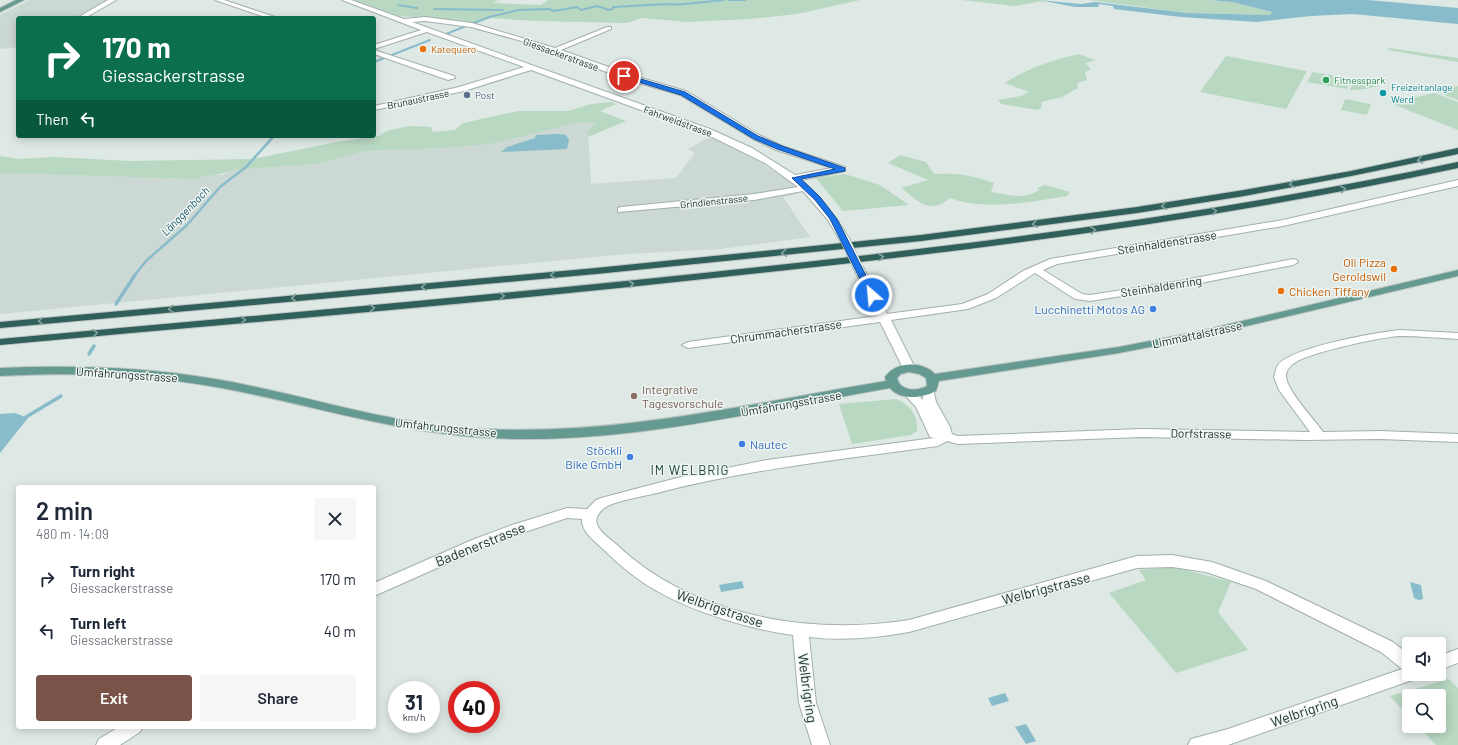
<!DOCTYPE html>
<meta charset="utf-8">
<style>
:root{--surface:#fff;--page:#f6f6f7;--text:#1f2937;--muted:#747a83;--accent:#795348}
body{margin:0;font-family:Barlow,sans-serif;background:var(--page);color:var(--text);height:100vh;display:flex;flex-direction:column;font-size:15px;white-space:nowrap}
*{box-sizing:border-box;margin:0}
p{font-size:13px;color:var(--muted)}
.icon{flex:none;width:22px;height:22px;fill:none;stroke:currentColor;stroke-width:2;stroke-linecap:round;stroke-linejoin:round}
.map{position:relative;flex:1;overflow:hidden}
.side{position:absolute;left:16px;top:485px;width:360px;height:244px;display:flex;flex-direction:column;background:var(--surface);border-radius:4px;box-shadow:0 2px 10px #0003}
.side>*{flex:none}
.guide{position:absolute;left:16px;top:16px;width:360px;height:122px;border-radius:4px;box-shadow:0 2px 10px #0003;background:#0b6e4f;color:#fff;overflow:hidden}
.tools{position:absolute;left:1402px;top:637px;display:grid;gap:8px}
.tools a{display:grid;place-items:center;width:44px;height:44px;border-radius:4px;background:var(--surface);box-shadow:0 2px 10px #0003;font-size:20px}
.speed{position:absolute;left:388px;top:681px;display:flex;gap:8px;font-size:20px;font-weight:700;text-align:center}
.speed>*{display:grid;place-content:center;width:52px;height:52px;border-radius:50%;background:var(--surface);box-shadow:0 2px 10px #0003;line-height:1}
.speed small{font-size:10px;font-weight:400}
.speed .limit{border:6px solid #d22;background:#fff;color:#111}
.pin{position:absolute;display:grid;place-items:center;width:34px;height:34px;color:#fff;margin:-17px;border:2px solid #fff;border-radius:50%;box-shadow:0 1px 4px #0007}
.me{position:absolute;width:44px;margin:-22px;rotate:333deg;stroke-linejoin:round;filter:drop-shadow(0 0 3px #0008)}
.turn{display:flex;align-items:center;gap:14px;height:84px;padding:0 20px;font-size:18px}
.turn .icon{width:52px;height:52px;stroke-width:2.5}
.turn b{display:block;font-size:28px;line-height:34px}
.then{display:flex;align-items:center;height:38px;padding:0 20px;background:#0003;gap:8px;font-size:15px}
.round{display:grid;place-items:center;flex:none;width:42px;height:42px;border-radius:4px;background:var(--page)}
.summary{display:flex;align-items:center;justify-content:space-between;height:68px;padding:0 20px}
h1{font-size:24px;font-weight:600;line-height:30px}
.cta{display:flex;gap:8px;margin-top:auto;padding:8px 20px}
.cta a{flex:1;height:46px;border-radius:4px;background:var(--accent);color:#fff;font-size:16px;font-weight:600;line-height:46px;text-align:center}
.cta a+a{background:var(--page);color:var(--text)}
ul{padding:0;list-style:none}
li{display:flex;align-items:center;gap:12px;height:52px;padding:0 20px}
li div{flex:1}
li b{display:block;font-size:15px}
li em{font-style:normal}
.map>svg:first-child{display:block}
.built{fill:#ccd8d3}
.green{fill:#b8d8c2}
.water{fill:#89bcca}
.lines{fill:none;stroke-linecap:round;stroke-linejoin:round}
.stream-far2{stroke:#89bcca;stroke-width:2}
.stream-far1{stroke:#89bcca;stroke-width:2.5}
.stream{stroke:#89bcca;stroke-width:3.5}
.minor-casing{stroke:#a2afab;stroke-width:2}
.major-casing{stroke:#bcc3c2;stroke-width:2}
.highway-casing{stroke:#bcc3c2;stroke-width:2}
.minor{fill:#fff;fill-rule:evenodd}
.major{fill:#659a90;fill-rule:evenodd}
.highway{fill:#2f6059;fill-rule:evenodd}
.minor-bridge-casing{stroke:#a2afab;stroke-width:10;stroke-linecap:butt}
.minor-bridge{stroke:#fff;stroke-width:9}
.oneway{stroke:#85a39e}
.route{fill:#1a73e8;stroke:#114b97}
.food-dot{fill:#e8710a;stroke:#eef5f2;stroke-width:1.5}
.leisure-dot{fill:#2e9e5b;stroke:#eef5f2;stroke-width:1.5}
.culture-dot{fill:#0f9aa8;stroke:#eef5f2;stroke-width:1.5}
.service-dot{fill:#5c6f8a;stroke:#eef5f2;stroke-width:1.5}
.shop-dot{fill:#3f7fe0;stroke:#eef5f2;stroke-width:1.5}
.education-dot{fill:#8d6e63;stroke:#eef5f2;stroke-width:1.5}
.labels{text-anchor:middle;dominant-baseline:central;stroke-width:3;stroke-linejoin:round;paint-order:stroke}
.far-food-label{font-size:10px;fill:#c56008;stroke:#eef5f2;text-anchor:start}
.far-street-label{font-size:10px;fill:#213632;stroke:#eef5f2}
.far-leisure-label{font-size:10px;fill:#27864d;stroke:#eef5f2;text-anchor:start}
.far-culture-label{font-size:10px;fill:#0d838f;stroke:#eef5f2;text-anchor:start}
.far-service-label{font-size:10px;fill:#4e5e75;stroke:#eef5f2;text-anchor:start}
.far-water-label{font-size:11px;font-style:italic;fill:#205b6c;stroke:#eef5f2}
.street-label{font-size:12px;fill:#213632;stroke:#eef5f2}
.food-label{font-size:12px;fill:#c56008;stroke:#eef5f2;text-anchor:end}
.shop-label{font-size:12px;fill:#366cbe;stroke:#eef5f2;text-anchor:end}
.education-label{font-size:12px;fill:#785e54;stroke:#eef5f2;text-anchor:start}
.neighbourhood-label{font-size:13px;letter-spacing:1px;fill:#1f463f;stroke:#eef5f2}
.near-street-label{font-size:14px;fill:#213632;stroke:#eef5f2}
</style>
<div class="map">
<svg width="1458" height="745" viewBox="0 0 1458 745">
<rect width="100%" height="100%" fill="#dee8e4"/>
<path class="built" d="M30,0H117L83,18H18V47L0,49V15Z
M580,122H591L597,124L588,131L591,184L676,178L695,153L688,149L710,137L751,156L793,184L797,194L783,197L810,237L721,249L626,254L0,314V173L195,179L204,175H222L232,170L317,164L365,151L445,148L469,145Z"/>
<path class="green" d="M352,0H498L493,3L541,5L548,0H860L797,14L750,19L688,22L642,18L627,23L536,21L491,18L474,24L460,20L399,16Z
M962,0H1039L1044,1L1015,6Z
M1089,0H1209L1232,2L1272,12L1270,15L1187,13Z
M1389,48L1458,58V62L1388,50Z
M1079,54L1095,60L1085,63L1091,69L1085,72L1087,80L1077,83L1078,88L1062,97L1041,102L1042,107L1038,110L1001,104L998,100L1021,96L1029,92L1005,83C1027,68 1053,60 1079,54Z
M1226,56L1307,71L1286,109L1200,92Z
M1313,72L1352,79L1347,89L1307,82Z
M1354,79L1381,85C1379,87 1354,91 1350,90Z
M1458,86V100L1436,92Z
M1434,93L1458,102V130L1390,103Z
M1345,99L1371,104L1367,115L1341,110Z
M611,102L616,104L600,111L626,121L588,137L587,131L596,124L591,122H580L495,143L445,148L365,151L317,164L232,170C220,176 208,174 195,179L0,173V156L20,159L54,157L130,161L253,159L337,142L379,136L387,131L409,126L431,127L433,132L455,130L463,123L518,111H568L591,104Z
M900,155L926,162L934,174C954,172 975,176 994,183L991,192C1007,195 1025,200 1039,190L1037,188L1045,185L1070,192L1067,196C1032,202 984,211 950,198C929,216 919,201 901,188L928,180L888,163Z
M845,174L880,185L909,205L843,211L816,178Z
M896,399C909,404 919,416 917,431L911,435L852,444L839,404Z
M1175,567L1231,582L1218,612L1248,650L1176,673L1109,593L1146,580L1139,570Z
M1449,679L1458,688V745H1436L1418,726H1439V696H1409V717L1390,696Z"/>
<path class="water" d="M1039,0L1081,4L1095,2L1187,13L1270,15L1272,12L1232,2L1209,0H1368L1458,8V24L1353,14L1311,16L1257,22L1181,17L1114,9L1113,6L1099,4L1098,7H1075Z
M558,134L566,135L569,140L567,149L501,152L507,147L535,138L536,135Z
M15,413L28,418L0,453V414Z
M742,581L744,588L721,592L719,585Z
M1410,582L1421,585L1423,599L1419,600L1414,598Z
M1005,693L1009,701L992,706L988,698Z
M1026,724L1036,741L1026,744L1015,727Z"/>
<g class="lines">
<path class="stream-far2" d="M729,0H745
M398,5L417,8
M434,9L503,10
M446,34L489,17L519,10L549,9L554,11L577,7L581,10L597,6L609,10L613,9V7L667,4C673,6 714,1 724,0
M374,62L430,40"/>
<path class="stream-far1" d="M134,276L146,261L187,225L220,187L246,167L274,136"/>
<path class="stream" d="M116,304L135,275
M89,354L94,346
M26,417L61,396"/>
<g class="minor-casing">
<path id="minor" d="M108,0H116L85,18H77Z
M215,0H224L278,18H268Z
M342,0H351L404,19L425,17L472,23L555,48L607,27H611V29L561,50L631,75L686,91L759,135L782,146L845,167V171L801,180C821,196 836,217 850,240L845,243L841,242L828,220L803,191L754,200L618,212V208L621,207L754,194L798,187L765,163L704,133L531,70L464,91L374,110V106L459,87L524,67L427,32L374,49V45L421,30ZM425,21L471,27L532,44L625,79L680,95L753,139L776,150L832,168L795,175L752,148L710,129L412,22Z
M374,50L454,76L455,78L448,80L374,54Z
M1458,180V186L1283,226L1057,264L1043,270L1082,294L1090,295L1180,281L1293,259L1297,260L1298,262L1293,265L1180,287L1090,301L1075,299L1035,273L996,298L968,309L891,320L915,368L909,372L903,368L880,322L688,348L682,345L688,342L877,316L853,267L858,264L863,267L887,314L962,304L988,294L1023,271L1050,259L1283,220Z
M1399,330L1458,333V339C1439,338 1419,336 1400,336C1381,337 1312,352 1296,362C1291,365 1286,370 1286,376C1286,390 1315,420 1323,432L1380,431L1458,434V442L1380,439L1304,440L1141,437L958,444L947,441L938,446C844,459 749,469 657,493C645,496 615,501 606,507C603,508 598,514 597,517C593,528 609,538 616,544C691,616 809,636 909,620L1137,556L1172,555L1212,562L1266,581L1393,642L1409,655V674H1417L1415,679L1228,745H1188L1191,739L1228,729L1402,669L1381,652L1256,589L1206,572L1172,567L1137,568L909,632C876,638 843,641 809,637L816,703L830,745H812L799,703L793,635C753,630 693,612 657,591C637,580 618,564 602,548C594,541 581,531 582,519L567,518L522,533L482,548L374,596V583L472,540L512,525L567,508L587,509L596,500L601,498L677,478L767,460L934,438L930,437L916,407L904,394L910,390L914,391L923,400V391L925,388H933L936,402L950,427L952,434L958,436L1141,429L1310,432L1279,390L1274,377C1275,373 1276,368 1278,365C1292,347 1374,333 1399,330Z
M1458,649V663L1439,670V656Z
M119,727H143L140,732L120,745H96L99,739Z"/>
</g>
<g class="major-casing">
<path id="major" d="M16,0H24L0,12V8Z
M1458,270V276L1196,338L1119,353L939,381L936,391C923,398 901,401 890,388C750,412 607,450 464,436C380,428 299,402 216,387C145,374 72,372 0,376V368C72,365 144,367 215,379C299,393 381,422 467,428C608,438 747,404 886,381L885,377C896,361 922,361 935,374L1119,347L1196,332ZM909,372L919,374L926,378L927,386C916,392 900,391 897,378L901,374Z"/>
</g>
<g class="highway-casing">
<path id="highway" d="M1458,148V154L1351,176L1244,196L1137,213L921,241L596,274L0,328V322L596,268L921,235L1137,207L1244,190L1351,171Z
M1458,162V168C1224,218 988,249 750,274C500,302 250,322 0,345V339C250,316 500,295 750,268C988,243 1224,212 1458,162Z"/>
</g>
<use href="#minor" class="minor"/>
<use href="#major" class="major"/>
<use href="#highway" class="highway"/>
<g class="minor-bridge-casing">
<path id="minor-bridge" d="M845,240L858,267"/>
</g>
<use href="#minor-bridge" class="minor-bridge"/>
</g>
<defs><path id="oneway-chevron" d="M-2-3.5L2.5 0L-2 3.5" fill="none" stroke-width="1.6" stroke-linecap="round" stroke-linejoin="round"/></defs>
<g class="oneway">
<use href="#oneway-chevron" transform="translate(1420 160) rotate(168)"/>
<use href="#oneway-chevron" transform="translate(1292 184) rotate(170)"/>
<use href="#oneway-chevron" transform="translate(1343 189) rotate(-11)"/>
<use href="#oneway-chevron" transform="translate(1164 206) rotate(172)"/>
<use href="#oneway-chevron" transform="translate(1214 211) rotate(-9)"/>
<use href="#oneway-chevron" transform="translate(1035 224) rotate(172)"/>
<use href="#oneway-chevron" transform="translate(1093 230) rotate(-8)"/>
<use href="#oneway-chevron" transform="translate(784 253) rotate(174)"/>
<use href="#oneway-chevron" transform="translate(881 257) rotate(-7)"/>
<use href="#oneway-chevron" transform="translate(553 275) rotate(175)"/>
<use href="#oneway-chevron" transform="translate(631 284) rotate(-6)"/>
<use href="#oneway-chevron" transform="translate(424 287) rotate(175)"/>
<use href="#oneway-chevron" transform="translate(502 296) rotate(-5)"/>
<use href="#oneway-chevron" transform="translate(294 298) rotate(175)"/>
<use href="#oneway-chevron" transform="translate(372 308) rotate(-5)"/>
<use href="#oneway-chevron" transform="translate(171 309) rotate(175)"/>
<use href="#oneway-chevron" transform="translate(243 320) rotate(-5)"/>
<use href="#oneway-chevron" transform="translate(41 321) rotate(175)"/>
<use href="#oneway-chevron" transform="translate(95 333) rotate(-5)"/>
</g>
<path class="route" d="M624,74L685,92L758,136L782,146L845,168V171L801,179L820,197L837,219L876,295L875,297L868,295L830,219L815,200L792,178L835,169L777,149L754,139L681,95L622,77Z"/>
<g class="food-dot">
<circle cx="423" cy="49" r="4"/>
<circle cx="1394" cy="269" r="4"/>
<circle cx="1281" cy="291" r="4"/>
</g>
<circle class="leisure-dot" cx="1326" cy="80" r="4"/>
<circle class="culture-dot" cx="1383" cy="93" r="4"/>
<circle class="service-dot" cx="467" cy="95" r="4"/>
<g class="shop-dot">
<circle cx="1153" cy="309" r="4"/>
<circle cx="742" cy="444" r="4"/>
<circle cx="630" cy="457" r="4"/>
</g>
<circle class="education-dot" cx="634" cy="396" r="4"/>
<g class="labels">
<g class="far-food-label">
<text x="431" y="49">Katequero</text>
</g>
<g class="far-street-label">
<text transform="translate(561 54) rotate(20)">Giessackerstrasse</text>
<text transform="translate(418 99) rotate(-12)">Brunaustrasse</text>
<text transform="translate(678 121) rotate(20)">Fahrweidstrasse</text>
<text transform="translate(714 201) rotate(-6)">Grindlenstrasse</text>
</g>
<g class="far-leisure-label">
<text x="1334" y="80">Fitnesspark</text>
</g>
<g class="far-culture-label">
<text x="1391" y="87">Freizeitanlage<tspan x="1391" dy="12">Werd</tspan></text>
</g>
<g class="far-service-label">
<text x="475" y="95">Post</text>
</g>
<g class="far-water-label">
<text transform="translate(185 211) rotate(-46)">Länggenbach</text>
</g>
<g class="street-label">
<text transform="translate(1167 242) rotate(-9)">Steinhaldenstrasse</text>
<text transform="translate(1161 286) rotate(-9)">Steinhaldenring</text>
<text transform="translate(786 331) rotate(-8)">Chrummacherstrasse</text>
<text transform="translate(1197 334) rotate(-12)">Limmattalstrasse</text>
<text transform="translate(127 374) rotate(4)">Umfahrungsstrasse</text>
<text transform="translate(791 403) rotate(-10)">Umfahrungsstrasse</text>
<text transform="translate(446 427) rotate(6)">Umfahrungsstrasse</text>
<text transform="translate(1201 433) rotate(1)">Dorfstrasse</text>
</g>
<g class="food-label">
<text x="1386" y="262">Oli Pizza<tspan x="1386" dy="14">Geroldswil</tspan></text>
<text x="1289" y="291" text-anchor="start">Chicken Tiffany</text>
</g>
<g class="shop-label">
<text x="1145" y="309">Lucchinetti Motos AG</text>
<text x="750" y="444" text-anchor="start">Nautec</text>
<text x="622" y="450">Stöckli<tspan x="622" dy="14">Bike GmbH</tspan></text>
</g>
<g class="education-label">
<text x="642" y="389">Integrative<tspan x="642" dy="14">Tagesvorschule</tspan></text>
</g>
<g class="neighbourhood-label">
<text x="690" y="470">IM WELBRIG</text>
</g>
<g class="near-street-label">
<text transform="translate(480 544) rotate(-22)">Badenerstrasse</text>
<text transform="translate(1046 588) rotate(-15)">Welbrigstrasse</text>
<text transform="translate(720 608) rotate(19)">Welbrigstrasse</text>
<text transform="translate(808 688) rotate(82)">Welbrigring</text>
<text transform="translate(1304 711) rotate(-19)">Welbrigring</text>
</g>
</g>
</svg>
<div class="tools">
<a><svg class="icon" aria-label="sound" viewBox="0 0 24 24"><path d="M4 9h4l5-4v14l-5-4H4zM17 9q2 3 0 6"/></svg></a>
<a><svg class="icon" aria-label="search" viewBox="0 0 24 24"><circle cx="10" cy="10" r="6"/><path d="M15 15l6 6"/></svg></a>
</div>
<div class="speed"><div>31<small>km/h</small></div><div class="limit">40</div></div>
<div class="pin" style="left:624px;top:76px;background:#d93025"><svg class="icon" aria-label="arrive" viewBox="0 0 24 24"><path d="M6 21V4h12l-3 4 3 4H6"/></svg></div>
<svg class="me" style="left:872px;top:295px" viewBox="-20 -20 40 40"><circle r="17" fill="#1a73e8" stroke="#fff" stroke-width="3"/><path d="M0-11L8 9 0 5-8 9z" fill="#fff"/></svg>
<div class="guide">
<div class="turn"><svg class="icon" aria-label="right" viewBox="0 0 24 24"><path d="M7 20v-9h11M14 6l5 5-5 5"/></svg><div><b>170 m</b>Giessackerstrasse</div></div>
<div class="then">Then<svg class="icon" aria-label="left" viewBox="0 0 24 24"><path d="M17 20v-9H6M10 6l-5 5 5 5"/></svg></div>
</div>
<section class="side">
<div class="summary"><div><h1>2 min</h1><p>480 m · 14:09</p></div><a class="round"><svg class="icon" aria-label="close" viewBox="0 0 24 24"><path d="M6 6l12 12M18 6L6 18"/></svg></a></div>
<ul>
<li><svg class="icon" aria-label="right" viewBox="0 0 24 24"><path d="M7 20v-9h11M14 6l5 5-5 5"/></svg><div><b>Turn right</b><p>Giessackerstrasse</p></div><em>170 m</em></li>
<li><svg class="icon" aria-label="left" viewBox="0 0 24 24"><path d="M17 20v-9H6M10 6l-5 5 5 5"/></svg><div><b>Turn left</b><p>Giessackerstrasse</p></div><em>40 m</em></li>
</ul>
<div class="cta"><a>Exit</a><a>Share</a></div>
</section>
</div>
